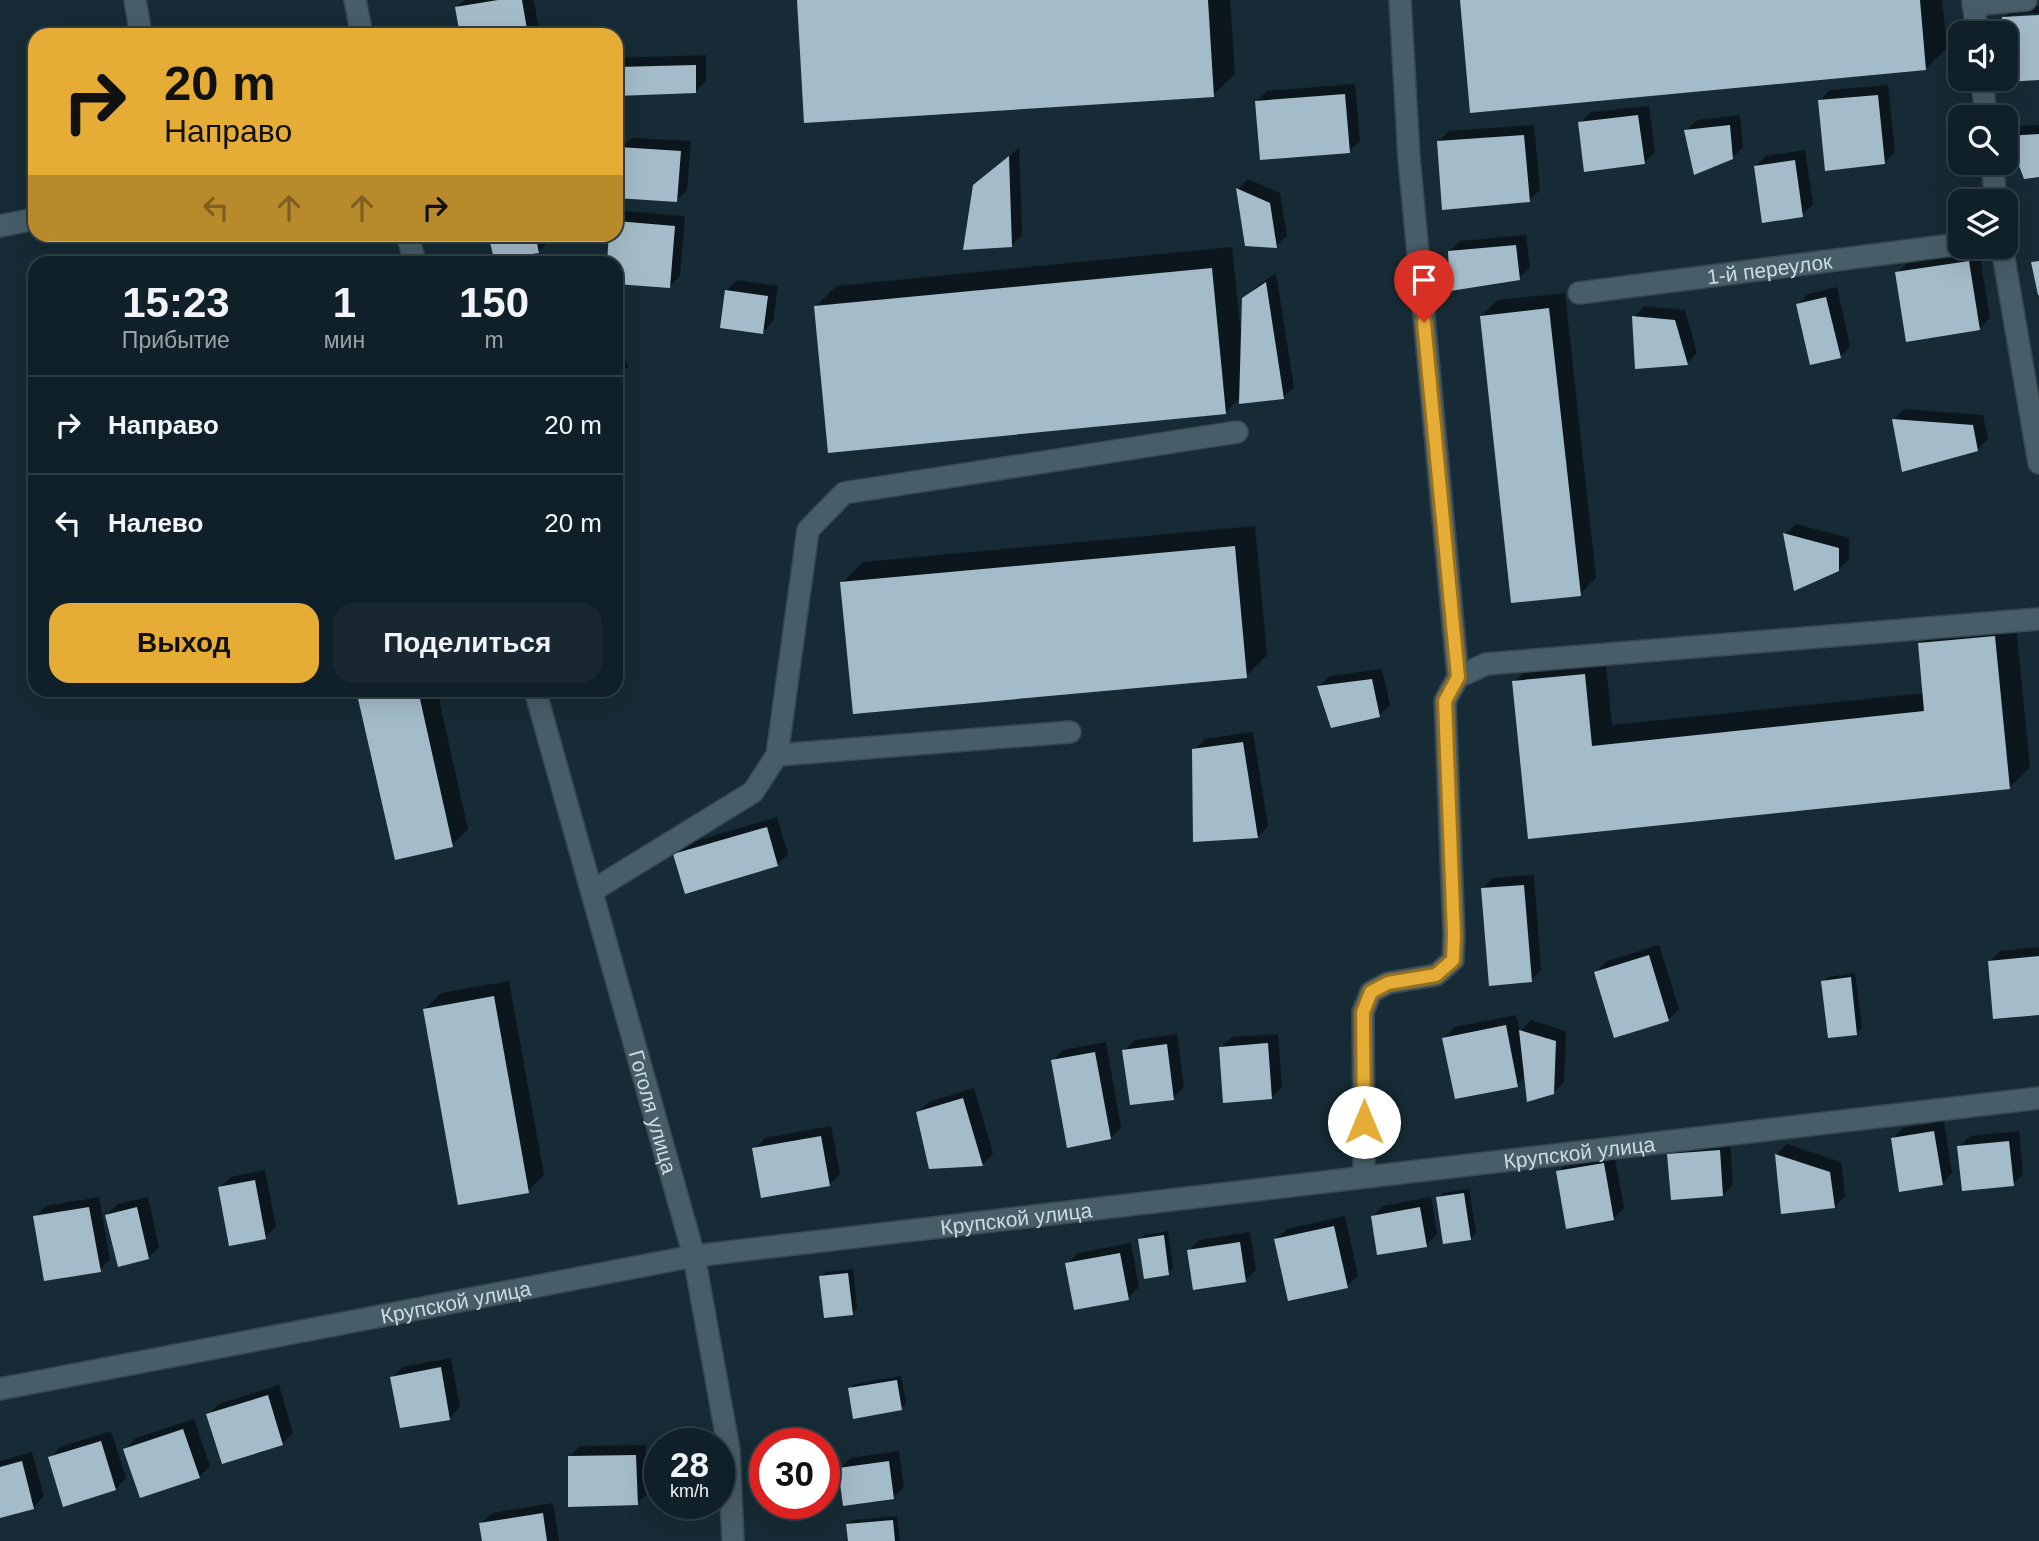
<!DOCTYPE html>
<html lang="ru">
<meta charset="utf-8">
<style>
:root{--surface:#102028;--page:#192830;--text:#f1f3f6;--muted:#9ca3a8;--line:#303e45;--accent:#e5ad36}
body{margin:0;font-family:Helvetica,sans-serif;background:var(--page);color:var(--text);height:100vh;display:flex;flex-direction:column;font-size:26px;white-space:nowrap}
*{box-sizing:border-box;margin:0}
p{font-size:23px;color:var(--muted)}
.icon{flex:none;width:38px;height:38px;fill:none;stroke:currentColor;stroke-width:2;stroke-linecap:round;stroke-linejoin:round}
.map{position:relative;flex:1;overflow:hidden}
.details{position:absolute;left:28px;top:256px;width:595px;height:441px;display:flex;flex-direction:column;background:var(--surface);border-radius:21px;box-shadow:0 7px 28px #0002,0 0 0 2px var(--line)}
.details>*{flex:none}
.hud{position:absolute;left:28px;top:28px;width:595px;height:214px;border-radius:21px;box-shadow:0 7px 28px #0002,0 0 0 2px var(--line);background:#e5ad36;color:#111;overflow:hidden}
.buttons{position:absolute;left:1948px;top:21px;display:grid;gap:14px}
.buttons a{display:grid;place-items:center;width:70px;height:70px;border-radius:14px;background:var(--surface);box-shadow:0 7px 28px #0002,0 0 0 2px var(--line);font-size:35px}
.speed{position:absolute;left:644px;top:1428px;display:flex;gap:14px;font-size:35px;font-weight:700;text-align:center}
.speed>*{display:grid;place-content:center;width:91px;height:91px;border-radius:50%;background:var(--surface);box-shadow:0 7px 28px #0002,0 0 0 2px var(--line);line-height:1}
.speed small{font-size:18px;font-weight:400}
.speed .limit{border:10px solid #d22;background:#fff;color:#111}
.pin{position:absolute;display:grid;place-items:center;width:60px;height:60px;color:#fff;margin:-72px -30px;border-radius:50% 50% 50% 0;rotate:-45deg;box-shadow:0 0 7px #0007}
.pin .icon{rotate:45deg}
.me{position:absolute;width:77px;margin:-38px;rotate:0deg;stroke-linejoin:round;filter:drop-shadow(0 0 5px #0008)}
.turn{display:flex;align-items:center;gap:24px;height:147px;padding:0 21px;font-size:32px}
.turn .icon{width:91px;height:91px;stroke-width:2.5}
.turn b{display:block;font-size:49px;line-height:60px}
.lanes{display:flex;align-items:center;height:66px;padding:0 21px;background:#0003;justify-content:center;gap:35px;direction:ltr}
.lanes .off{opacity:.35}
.eta{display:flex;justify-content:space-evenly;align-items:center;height:119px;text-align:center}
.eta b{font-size:42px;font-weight:600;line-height:49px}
.action{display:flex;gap:14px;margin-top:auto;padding:14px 21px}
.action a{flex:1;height:80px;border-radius:21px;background:var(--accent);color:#111;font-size:28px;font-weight:600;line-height:80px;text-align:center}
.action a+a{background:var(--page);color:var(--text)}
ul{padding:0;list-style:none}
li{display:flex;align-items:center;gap:21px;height:98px;padding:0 21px;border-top:2px solid var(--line)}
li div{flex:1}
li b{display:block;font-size:26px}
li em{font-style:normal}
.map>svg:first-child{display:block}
.shadow{fill:#0007}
.building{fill:#a4bcc9}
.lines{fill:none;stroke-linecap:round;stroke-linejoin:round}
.minor-casing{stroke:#37474f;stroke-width:24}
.minor{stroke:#475d68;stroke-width:21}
.route-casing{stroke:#957023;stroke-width:18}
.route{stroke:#e5ad36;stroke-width:12}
.labels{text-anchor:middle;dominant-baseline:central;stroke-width:7;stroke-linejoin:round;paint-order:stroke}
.street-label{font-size:21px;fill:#cfdbe2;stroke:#091216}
</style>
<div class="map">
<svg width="2039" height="1541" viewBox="0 0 2039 1541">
<rect width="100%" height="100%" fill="#162b35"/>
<path class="shadow" d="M465,0H534L539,31L535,35H462L457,7Z
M798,0H1230L1235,74L1213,95Z
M1461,0H1942L1947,48L1925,69Z
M2039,6V13L2012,15V18L2039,16V78L2007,80L2004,18L2014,7Z
M706,55V81L695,92L616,94V58Z
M1355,84L1360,141L1349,151L1256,102L1267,91Z
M1888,85L1895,152L1884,163L1819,101L1830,90Z
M1649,106L1655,152L1644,163L1580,123L1591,112Z
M1740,115L1743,147L1732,158L1686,130L1697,120Z
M1534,125L1540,190L1529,200L1438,142L1449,131Z
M2039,125V175L2010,136L2021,126Z
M632,138L691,141L687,190L677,200L621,148Z
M1019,148L1022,235L1011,246L986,175Z
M1805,150L1813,204L1802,215L1755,167L1766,156Z
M1248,179L1280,193L1287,236L1276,246L1247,244L1238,189Z
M623,211L685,216L680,276L669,287L616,282V262H608L611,234H616V217Z
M490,234H548L549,241L538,252Z
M1526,235L1530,267L1519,278L1449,251L1460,241Z
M1232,247L1241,333H1243L1244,299L1255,288L1276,273L1294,387L1284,397L1241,396L1225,413L815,307L836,286Z
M1979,251L1990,318L1979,329L1897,273L1908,262Z
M737,280L778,286L773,321L763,332L726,291Z
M1837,287L1850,346L1840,357L1798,304L1808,294Z
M1565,293L1596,578L1580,594L1481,316L1498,300Z
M1644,306L1685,310L1697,353L1687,363L1634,317Z
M616,333L628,367L616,378Z
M1904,409L1983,415L1988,439L1977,450L1894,420Z
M1796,524L1849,538V559L1838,570L1785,534Z
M1255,526L1267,655L1246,676L842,583L863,562Z
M2015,616L2030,767L2009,788L1530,837L1514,682L1535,661L1605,654L1612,725L1924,693L1919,644L1940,623Z
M1382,669L1390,705L1379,716L1319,686L1330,676Z
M358,690H437L468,829L452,845L396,858Z
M1253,732L1268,826L1258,837L1194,750L1205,739Z
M777,817L788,854L777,865L675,855L686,844Z
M1534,875L1541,970L1531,980L1482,889L1493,878Z
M1659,945L1679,1009L1668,1020L1596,972L1607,961Z
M2039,947V1013L1989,962L2000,951Z
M1855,973L1862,1028L1857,1033L1823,982L1828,977Z
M509,981L544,1175L528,1191L425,1009L441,993Z
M1516,1015L1520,1032L1531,1020L1566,1031L1564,1082L1553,1093L1526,1076L1517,1085L1444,1038L1455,1027Z
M1177,1034L1184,1087L1173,1098L1124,1051L1135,1040Z
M1278,1034L1282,1087L1271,1098L1221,1047L1232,1037Z
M1106,1042L1121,1127L1111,1138L1053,1061L1063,1050Z
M974,1088L993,1154L983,1164L930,1168L918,1112L929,1102Z
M1944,1121L1952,1173L1942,1184L1893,1138L1903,1128Z
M831,1126L840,1174L829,1185L754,1149L765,1138Z
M2019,1131L2023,1174L2013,1184L1959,1147L1970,1136Z
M1730,1141L1733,1184L1723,1195L1669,1155L1679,1144Z
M1787,1144L1841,1162L1845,1196L1834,1207L1783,1212L1777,1154Z
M1614,1153L1624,1208L1613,1219L1558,1172L1569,1161Z
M265,1170L276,1227L265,1237L220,1187L231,1177Z
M1469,1189L1476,1233L1471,1238L1438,1198L1443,1193Z
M99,1197L110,1259L100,1270L35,1217L46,1206Z
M148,1197L159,1247L148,1258L107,1215L118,1204Z
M1431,1197L1437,1234L1426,1245L1373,1216L1383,1206Z
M1345,1216L1358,1276L1347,1286L1276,1239L1287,1229Z
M1168,1231L1173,1268L1168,1273L1140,1240L1145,1235Z
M1250,1232L1256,1270L1245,1280L1189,1251L1199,1240Z
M1131,1243L1139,1287L1128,1298L1067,1264L1078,1253Z
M853,1269L857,1308L852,1313L821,1277L826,1272Z
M451,1358L460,1407L450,1418L392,1377L403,1367Z
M901,1376L906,1403L901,1408L850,1389L855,1384Z
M279,1385L293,1433L283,1443L223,1462L208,1415L219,1404Z
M194,1419L210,1466L199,1477L125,1449L136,1438Z
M111,1431L126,1478L116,1489L50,1458L60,1447Z
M646,1445L648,1493L637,1503L569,1457L580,1446Z
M899,1451L904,1487L894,1497L840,1469L850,1458Z
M32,1452L44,1496L34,1507L0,1516V1461Z
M553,1503L559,1541H484L481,1523L492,1513Z
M897,1516L900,1541H850L848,1525L853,1520Z"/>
<path class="building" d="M498,0H522L528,35H460L455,7Z
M797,0H1208L1214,97L804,123Z
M1460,0H1920L1926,70L1470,113Z
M2039,15V80L2006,82V33H2003L2002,17Z
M696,65V93L616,96V67Z
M1345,94L1350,153L1260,160L1255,101Z
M1878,95L1885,164L1825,171L1818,100Z
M1638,115L1645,164L1584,172L1578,122Z
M1730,125L1733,159L1694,175L1684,130Z
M2039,134V177L2024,179L2008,136Z
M1524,135L1530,202L1442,210L1437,141Z
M619,147L681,151L677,202L616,198Z
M1009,156L1012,247L963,250L973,185Z
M1795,160L1803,217L1762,223L1754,166Z
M1236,188L1270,203L1277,248L1245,246Z
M616,221L675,226L670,288L616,284V262H607L609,234H616Z
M488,234H535L539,253L494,259Z
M1516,245L1520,280L1450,291L1448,251Z
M1969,261L1980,330L1906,342L1895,272Z
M2039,261V295H2038L2031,262Z
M1212,268L1226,414L828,453L814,306Z
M1266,282L1284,399L1239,404L1242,298Z
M725,290L768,296L763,334L720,328Z
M1826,297L1841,358L1810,365L1796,304Z
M1549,308L1581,596L1511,603L1480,316Z
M1632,316L1675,320L1688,365L1635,369Z
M1892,419L1973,425L1978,451L1902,472Z
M1783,533L1839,548V571L1794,591Z
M1235,546L1247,678L853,714L840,582Z
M1995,636L2010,789L1528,839L1512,681L1585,674L1592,746L1924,711L1918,643Z
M1372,679L1380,717L1331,728L1317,686Z
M356,690H418L453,847L395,860Z
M1243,742L1258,838L1193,842L1192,749Z
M767,827L778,866L685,894L673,854Z
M1524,885L1532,982L1489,986L1481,888Z
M1649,955L1669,1021L1614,1038L1594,972Z
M2039,956V1015L1993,1019L1988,961Z
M1851,977L1857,1035L1828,1038L1821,981Z
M494,996L529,1193L458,1205L423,1009Z
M1506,1025L1518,1087L1455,1099L1442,1038Z
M1519,1030L1556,1041L1554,1094L1527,1102Z
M1268,1043L1272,1099L1223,1103L1219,1047Z
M1167,1044L1174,1100L1130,1105L1122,1050Z
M1095,1052L1111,1139L1067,1148L1051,1060Z
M963,1098L983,1166L929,1169L916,1112Z
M1934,1131L1943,1185L1899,1192L1891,1138Z
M821,1136L830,1186L761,1198L752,1148Z
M2009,1141L2014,1186L1962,1191L1957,1146Z
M1720,1150L1723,1196L1671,1200L1667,1154Z
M1775,1154L1830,1172L1835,1208L1781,1214Z
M1604,1163L1614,1220L1566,1229L1556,1171Z
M255,1180L266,1239L229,1246L218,1187Z
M1464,1193L1471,1240L1443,1244L1436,1197Z
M89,1207L101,1272L44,1281L33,1216Z
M137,1207L149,1259L118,1267L105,1215Z
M1420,1207L1427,1247L1377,1255L1371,1216Z
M1334,1226L1348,1288L1288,1301L1274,1239Z
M1164,1235L1169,1275L1144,1279L1138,1239Z
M1240,1242L1246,1282L1193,1290L1187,1250Z
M1120,1253L1129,1300L1074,1310L1065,1263Z
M848,1273L853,1315L824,1318L819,1276Z
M441,1367L450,1420L400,1428L390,1377Z
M897,1380L902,1410L853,1419L848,1388Z
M268,1395L283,1445L222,1464L206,1414Z
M183,1429L200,1478L140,1498L123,1449Z
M101,1441L116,1490L63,1507L48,1457Z
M636,1455L638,1505L568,1507V1456Z
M22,1461L34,1509L0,1518V1467Z
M889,1461L894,1499L843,1506L838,1468Z
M543,1513L547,1541H482L479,1523Z
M893,1520L895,1541H848L846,1524Z"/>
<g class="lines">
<g class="minor-casing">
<g id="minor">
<path d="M135,0L141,35"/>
<path d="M355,0L362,35"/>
<path d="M1400,0L1409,158L1458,677"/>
<path d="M1973,0L1977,33"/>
<path d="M1973,5L2026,0"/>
<path d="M1982,79L1986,117"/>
<path d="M1992,163L1996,201"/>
<path d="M0,226L35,219"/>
<path d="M407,234L415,262"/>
<path d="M2002,247L2039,463"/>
<path id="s1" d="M1579,293L1960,244"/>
<path id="s2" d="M535,690L694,1256L729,1450L733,1541"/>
<path d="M777,755L1070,732"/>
<path d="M592,891L753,792L777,755L808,530L844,493L1237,432"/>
<path d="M1364,1177L1363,1012L1371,992L1388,983L1436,975L1453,960L1454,935L1445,701L1458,677L1486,664L2039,619"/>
<path id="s3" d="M0,1389L694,1256L2039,1098"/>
</g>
</g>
<use href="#minor" class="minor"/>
</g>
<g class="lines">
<g class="route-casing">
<path id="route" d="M1364,1122L1363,1012L1371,992L1388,983L1436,975L1453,960L1454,935L1445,701L1458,677L1424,322"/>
</g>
<use href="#route" class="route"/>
</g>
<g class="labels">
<g class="street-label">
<text stroke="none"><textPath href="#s1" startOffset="192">1-й переулок</textPath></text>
<text stroke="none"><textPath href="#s2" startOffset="438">Гоголя улица</textPath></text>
<text stroke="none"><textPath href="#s3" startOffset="1598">Крупской улица</textPath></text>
<text stroke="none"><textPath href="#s3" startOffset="1031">Крупской улица</textPath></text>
<text stroke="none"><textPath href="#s3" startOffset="464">Крупской улица</textPath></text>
</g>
</g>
</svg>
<div class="buttons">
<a><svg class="icon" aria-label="sound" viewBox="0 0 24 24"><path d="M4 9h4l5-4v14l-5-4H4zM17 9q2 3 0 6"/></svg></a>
<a><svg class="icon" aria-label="search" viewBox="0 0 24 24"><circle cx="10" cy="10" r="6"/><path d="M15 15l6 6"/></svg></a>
<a><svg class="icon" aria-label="layers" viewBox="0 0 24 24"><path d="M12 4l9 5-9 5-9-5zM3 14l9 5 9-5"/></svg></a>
</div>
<div class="speed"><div>28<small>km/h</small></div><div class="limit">30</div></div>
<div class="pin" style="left:1424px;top:322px;background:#d93025"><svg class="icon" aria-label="arrive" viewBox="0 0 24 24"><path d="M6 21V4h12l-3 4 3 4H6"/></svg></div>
<svg class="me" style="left:1364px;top:1122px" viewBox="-20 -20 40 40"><circle r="19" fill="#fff"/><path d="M0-13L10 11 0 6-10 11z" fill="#e5ad36"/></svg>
<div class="hud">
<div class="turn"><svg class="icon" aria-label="right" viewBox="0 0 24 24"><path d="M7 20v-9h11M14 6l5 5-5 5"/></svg><div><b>20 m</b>Направо</div></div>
<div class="lanes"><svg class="icon off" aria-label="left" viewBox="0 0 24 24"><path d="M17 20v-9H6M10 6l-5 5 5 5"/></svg><svg class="icon off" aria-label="ahead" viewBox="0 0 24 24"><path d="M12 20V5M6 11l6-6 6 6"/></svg><svg class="icon off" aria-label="ahead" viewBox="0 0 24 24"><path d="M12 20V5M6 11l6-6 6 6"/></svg><svg class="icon" aria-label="right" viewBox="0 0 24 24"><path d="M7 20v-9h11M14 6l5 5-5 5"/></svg></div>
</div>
<section class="details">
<div class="eta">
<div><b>15:23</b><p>Прибытие</p></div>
<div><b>1</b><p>мин</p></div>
<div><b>150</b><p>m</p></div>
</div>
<ul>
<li><svg class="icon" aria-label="right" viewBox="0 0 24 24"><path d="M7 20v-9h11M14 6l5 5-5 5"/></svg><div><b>Направо</b></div><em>20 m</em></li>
<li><svg class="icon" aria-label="left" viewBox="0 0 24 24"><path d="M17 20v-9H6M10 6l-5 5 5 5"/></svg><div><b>Налево</b></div><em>20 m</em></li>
</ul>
<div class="action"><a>Выход</a><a>Поделиться</a></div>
</section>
</div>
